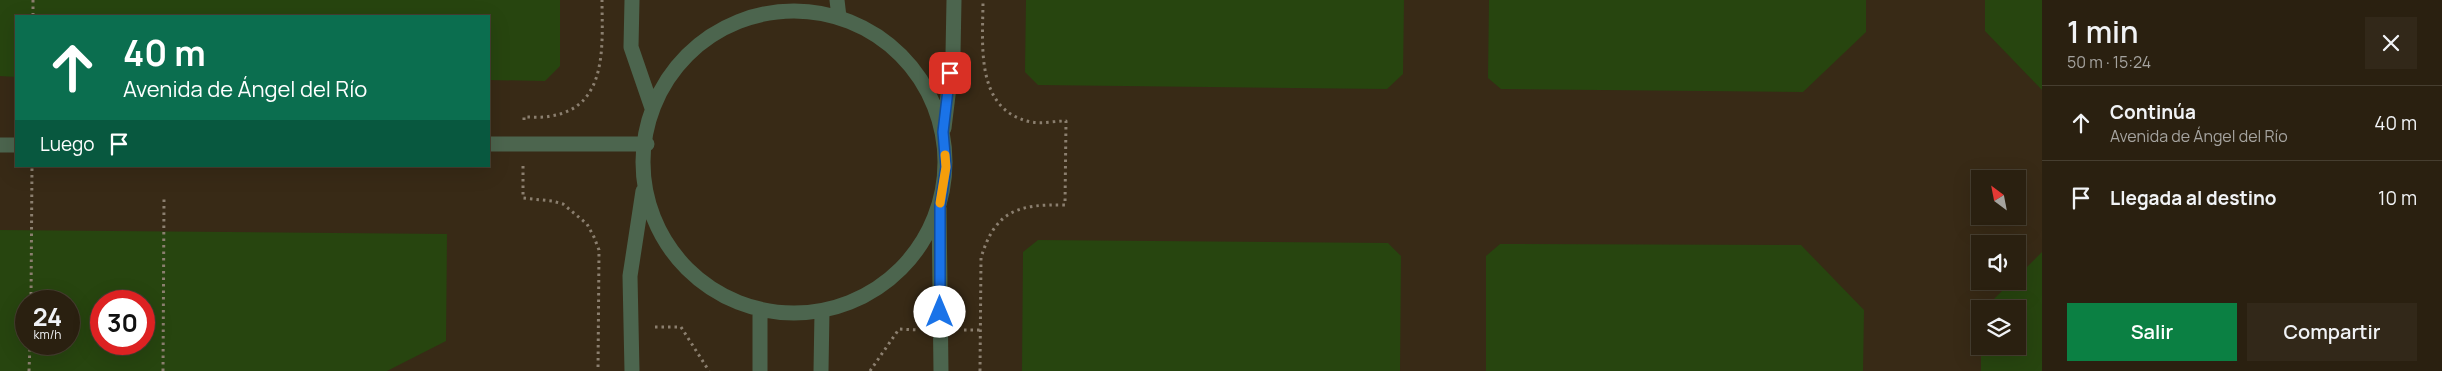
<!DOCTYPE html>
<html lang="es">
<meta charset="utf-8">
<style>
:root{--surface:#2a2010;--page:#322819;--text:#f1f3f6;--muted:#a5a39f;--line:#463e30;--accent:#0b8043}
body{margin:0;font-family:Manrope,sans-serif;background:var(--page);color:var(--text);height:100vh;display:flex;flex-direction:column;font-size:19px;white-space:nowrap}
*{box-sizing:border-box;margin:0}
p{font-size:16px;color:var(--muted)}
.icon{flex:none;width:28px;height:28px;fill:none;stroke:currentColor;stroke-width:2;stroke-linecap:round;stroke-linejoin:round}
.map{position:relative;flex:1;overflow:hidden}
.panel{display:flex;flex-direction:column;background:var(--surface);width:400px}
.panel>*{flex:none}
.hud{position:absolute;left:15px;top:15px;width:475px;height:152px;border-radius:0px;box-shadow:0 5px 20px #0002,0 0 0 1px var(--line);background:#0b6e4f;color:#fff;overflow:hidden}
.needle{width:32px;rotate:328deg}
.fabs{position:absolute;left:1971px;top:170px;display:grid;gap:10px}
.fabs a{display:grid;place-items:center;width:55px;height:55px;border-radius:0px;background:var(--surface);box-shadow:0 5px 20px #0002,0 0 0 1px var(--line);font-size:25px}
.speed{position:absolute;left:15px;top:290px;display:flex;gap:10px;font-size:25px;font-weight:700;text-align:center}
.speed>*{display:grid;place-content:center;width:65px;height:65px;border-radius:50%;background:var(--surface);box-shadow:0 5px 20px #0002,0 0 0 1px var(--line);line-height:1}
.speed small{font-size:12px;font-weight:400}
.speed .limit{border:8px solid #d22;background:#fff;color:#111}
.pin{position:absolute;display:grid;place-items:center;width:42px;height:42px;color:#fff;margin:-21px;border-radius:10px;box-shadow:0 2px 8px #0006}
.me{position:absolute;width:55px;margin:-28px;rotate:0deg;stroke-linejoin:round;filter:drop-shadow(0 0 4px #0008)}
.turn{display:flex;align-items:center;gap:18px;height:105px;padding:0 25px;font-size:22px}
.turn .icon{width:65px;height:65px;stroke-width:2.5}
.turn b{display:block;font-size:35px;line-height:42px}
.then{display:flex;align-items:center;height:48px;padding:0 25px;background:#0003;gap:10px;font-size:19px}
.round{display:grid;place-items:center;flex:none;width:52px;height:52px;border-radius:0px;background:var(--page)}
.headline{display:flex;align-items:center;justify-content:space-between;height:85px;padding:0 25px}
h1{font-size:30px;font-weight:600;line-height:38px}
.button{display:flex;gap:10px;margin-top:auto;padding:10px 25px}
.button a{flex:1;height:58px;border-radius:0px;background:var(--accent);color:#fff;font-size:20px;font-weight:600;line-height:58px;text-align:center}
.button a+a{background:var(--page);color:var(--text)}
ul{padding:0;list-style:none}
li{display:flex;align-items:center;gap:15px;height:75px;padding:0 25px;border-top:1px solid var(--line)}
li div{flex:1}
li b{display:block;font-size:19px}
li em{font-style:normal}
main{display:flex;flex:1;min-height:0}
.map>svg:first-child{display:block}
.green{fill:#27450f;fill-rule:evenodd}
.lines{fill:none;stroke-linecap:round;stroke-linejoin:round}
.path{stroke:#8b7f6f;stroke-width:3;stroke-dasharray:2.5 4;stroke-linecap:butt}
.minor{stroke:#4c654e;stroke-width:15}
.route-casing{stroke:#114b97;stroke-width:12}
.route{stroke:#1a73e8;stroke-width:9}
.slow{stroke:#f59e0b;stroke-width:9}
</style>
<main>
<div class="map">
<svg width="2042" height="371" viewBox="0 0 2042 371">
<rect width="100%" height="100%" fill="#382a16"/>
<path class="green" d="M0,0H560V66L545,81L489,80V16H16V77L0,76Z
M1026,0H1404L1403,74L1387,89L1038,85L1025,72Z
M1489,0H1866V32L1803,92L1501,89L1488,78Z
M1985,0H2042V90L1985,31Z
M0,230L447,234L446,341L387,371H0ZM26,301H69V344H26ZM101,301H144V344H101Z
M1038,240L1388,243L1401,256L1400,371H1022L1023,252Z
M1500,244L1801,245L1864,310L1863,371H1486V256Z
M2042,252V371H1981V346H2018V309H1984L2012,281H2018V276Z"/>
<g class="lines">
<path class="path" d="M33,0V16
M524,120V117C533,117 543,118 551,116C609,107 602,43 602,0
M523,166V198L552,201L563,204L587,224L594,237L599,250L598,371
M31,301L32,166
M655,327H681L709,371
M964,330H981
M29,371L30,344
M163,371L164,199
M870,371L899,329L918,330
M980,371L981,258C995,210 1019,204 1065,205L1066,121C1055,121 1042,124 1031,122C974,110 983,44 983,0"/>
<path class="minor" d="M632,0L631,47L652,108
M837,0L839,17
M643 162a151 151 0 1 1 302 0a151 151 0 1 1-302 0Z
M944,128L953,54L954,0
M489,144H647
M0,145H16
M939,208L941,371
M632,371L630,276L643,191
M760,371V310
M821,371L822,311"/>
</g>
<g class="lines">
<g class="route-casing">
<path id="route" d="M940,312V206L946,167L943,132L950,73"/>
</g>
<use href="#route" class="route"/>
<path class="slow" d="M940,203L946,167L945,155"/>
</g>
</svg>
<div class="fabs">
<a><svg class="needle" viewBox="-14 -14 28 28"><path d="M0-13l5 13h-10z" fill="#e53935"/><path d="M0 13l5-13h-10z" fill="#a5a39f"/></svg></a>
<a><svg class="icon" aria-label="sound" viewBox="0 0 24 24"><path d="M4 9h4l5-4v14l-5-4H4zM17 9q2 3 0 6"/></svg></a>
<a><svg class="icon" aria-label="layers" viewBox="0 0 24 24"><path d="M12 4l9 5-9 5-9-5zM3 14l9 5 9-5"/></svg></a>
</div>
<div class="speed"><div>24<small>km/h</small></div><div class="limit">30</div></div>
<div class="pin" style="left:950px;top:73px;background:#d93025"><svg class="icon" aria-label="arrive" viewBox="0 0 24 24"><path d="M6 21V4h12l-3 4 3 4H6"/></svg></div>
<svg class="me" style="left:940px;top:312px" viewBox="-20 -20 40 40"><circle r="19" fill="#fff"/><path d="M0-13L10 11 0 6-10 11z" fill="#1a73e8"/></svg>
<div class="hud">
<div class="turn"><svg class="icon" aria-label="ahead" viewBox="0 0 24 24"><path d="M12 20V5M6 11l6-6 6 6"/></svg><div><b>40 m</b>Avenida de Ángel del Río</div></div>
<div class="then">Luego<svg class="icon" aria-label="arrive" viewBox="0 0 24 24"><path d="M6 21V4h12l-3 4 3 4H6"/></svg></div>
</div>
</div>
<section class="panel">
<div class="headline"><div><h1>1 min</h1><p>50 m · 15:24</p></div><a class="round"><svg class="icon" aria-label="close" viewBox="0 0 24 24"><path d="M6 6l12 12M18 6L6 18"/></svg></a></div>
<ul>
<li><svg class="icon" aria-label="ahead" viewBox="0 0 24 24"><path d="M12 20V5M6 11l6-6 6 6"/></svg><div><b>Continúa</b><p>Avenida de Ángel del Río</p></div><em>40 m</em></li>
<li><svg class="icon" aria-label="arrive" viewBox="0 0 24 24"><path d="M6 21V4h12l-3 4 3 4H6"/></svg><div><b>Llegada al destino</b></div><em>10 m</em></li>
</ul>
<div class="button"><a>Salir</a><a>Compartir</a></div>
</section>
</main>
